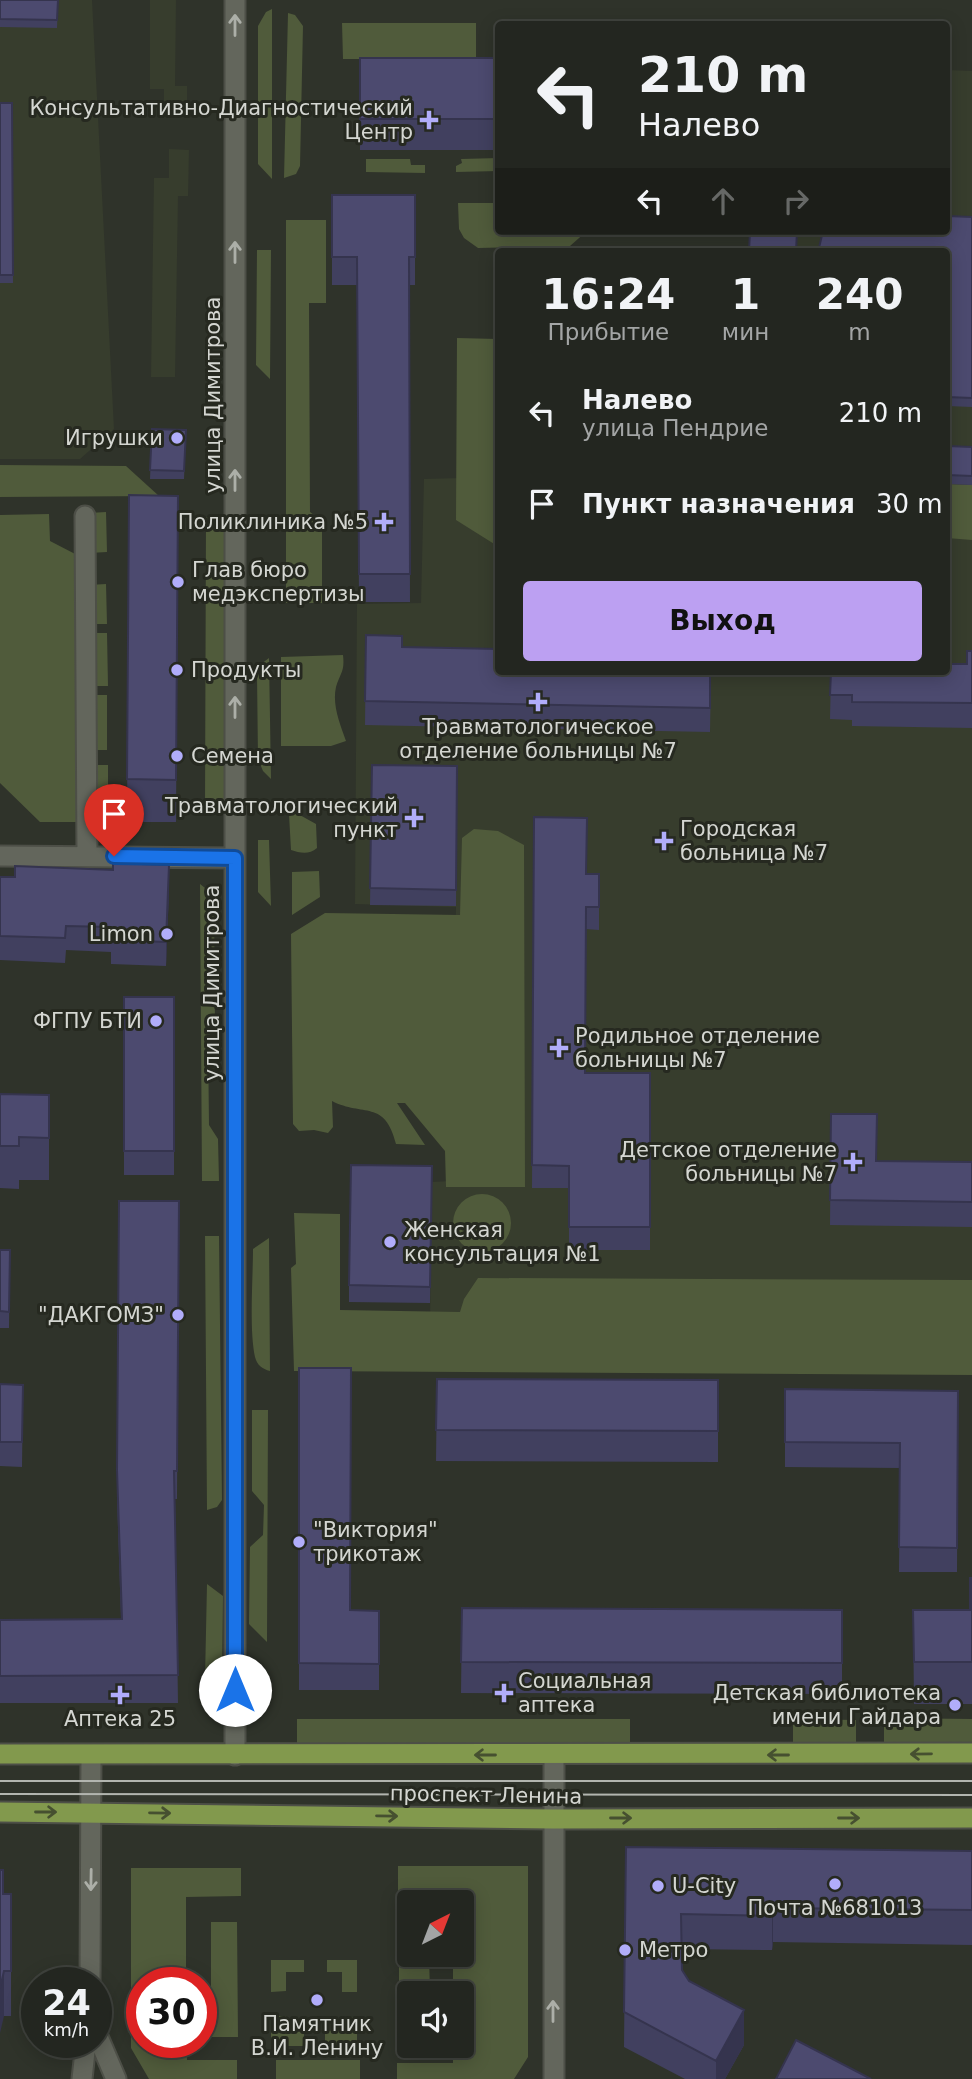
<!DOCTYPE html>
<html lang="ru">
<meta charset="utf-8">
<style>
:root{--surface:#232620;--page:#2f322d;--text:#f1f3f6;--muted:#a3a5a5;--line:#40433e;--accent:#bca0f2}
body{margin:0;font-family:"DejaVu Sans",sans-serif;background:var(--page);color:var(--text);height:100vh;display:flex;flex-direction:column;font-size:26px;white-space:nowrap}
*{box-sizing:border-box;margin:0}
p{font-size:23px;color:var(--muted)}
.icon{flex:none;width:38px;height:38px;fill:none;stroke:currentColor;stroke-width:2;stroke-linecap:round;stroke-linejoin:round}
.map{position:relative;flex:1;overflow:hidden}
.details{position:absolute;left:495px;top:248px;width:455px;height:427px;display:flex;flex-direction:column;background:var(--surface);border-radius:7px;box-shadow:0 4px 18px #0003,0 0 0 2px var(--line)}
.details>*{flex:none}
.hud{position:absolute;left:495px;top:21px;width:455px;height:214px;border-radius:7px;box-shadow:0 4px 18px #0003,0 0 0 2px var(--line);background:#232620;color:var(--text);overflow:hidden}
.needle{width:46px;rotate:42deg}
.tools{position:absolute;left:397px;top:1890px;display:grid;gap:14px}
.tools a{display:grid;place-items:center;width:77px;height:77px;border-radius:7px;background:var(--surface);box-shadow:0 4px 18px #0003,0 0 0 2px var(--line);font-size:35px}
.speed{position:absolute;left:21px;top:1967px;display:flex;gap:14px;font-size:35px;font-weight:700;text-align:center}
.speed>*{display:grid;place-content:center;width:91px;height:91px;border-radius:50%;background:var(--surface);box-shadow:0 4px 18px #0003,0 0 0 2px var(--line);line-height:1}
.speed small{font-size:18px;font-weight:400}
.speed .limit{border:10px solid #d22;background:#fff;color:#111}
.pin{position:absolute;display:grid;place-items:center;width:60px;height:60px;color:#fff;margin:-72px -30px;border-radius:50% 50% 50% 0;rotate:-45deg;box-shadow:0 0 7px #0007}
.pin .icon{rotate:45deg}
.me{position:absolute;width:77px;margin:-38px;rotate:0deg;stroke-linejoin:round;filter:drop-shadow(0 0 5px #0008)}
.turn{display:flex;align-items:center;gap:24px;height:147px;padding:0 28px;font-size:32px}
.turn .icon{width:91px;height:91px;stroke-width:2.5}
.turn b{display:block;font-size:49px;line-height:60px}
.lanes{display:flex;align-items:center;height:66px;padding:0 28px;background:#0003;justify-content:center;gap:35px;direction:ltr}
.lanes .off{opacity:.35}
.eta{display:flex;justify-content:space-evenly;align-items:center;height:119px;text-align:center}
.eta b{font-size:42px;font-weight:700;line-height:49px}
.button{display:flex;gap:14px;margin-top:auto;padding:14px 28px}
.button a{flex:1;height:80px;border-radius:7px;background:var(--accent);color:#111;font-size:28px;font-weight:700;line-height:80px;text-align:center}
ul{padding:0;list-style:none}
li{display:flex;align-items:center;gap:21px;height:91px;padding:0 28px}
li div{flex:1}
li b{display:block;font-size:26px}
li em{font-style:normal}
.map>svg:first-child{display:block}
.built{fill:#373d2d}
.green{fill:#505b3b}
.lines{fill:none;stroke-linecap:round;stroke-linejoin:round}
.minor-casing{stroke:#4d4f47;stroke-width:23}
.tertiary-casing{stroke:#4d4f47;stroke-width:23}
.trunk-casing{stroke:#4d4f47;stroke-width:23}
.minor{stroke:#63665c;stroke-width:19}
.tertiary{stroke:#63665c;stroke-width:19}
.trunk{stroke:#82994d;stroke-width:19}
.tram{stroke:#b2b5af;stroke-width:2}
.wall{fill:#41405f}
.shaded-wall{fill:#35344e}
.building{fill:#4c4a6f;stroke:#35344e;stroke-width:2}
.oneway{stroke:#acafa8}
.oneway2{stroke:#465030}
.route-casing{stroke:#114b97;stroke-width:18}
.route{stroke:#1a73e8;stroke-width:12}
.poi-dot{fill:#b1adfa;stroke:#262920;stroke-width:2.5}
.labels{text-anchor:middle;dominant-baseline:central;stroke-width:6;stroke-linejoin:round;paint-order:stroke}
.poi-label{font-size:21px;fill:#d4d6d1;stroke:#262920;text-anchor:start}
.street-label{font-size:21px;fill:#d4d6d1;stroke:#262920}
</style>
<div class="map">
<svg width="972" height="2079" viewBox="0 0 972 2079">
<rect width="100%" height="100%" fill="#2f332a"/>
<path class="built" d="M0,0H92L114,429L80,459H0Z
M150,0H176L175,86H187V116L164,115V89H150Z
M947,70L972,71V485L947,484V252H750V231H947Z
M169,149L189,150L188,196H178L175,377H151L154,178H169Z
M499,477V672H947V493L972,494V1327L430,1324L432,1182L451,1181L456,907L355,904L357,604L421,603L424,479Z"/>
<path class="green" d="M272,9V179L258,164V26L266,12Z
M288,13L295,15L303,26L300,166L296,174L284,178Z
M342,23H476V59H343Z
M499,158V171L456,172V166L462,163L461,159Z
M366,159H410L411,165H425V173L366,172Z
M458,203H499V231H587L570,246L478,248L464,238L459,229Z
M286,220H326V303H309L310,512L322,521V603H286Z
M257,250H271L270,379L256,365Z
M457,338L497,339L499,342V547L456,520Z
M0,465L126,466L159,496L0,497Z
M947,484L972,485V540L947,538Z
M106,512L107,552L89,553V513Z
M49,514L50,541L79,556L81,822H40L0,783V515Z
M206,517H225L224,809H205Z
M106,584L107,624H90L89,585Z
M89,633H107L108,686H90Z
M343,655C345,672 340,673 336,687C332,705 340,724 346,741L331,746H281V657Z
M269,658L271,779L263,771L258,759L257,675L261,664Z
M90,695H107V750H90Z
M91,765H108V821H91Z
M289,814H298L316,824L317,848C309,855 300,853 291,850Z
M474,829L498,831L524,845L525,1187H446L445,1151L405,1103H397L425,1145L396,1144C385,1099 363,1117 332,1101L333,1127L328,1133L314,1130L299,1131L293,1124L291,934L325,913L460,915L462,838Z
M258,840H269L271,906L258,892Z
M319,871L320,897L292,915V872Z
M200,884L214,895L215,1027L208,1037L209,1125L218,1139L219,1181H202Z
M453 1223a29 29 0 1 1 58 0a29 29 0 1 1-58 0Z
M294,1213L340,1214V1310L460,1312L464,1299L478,1278L972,1280V1375L294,1371L291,1268L296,1264Z
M205,1236H219L222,1500L217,1507L207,1510Z
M269,1238L270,1371C262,1369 257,1365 255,1357C249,1329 253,1279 253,1249Z
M252,1410H268L267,1642L249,1624L250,1547L263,1535L264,1505L252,1491Z
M207,1584L223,1596L222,1678H205Z
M884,1718L972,1719V1743L884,1742Z
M297,1719H630V1743H297Z
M793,1719L856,1720V1744L793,1743Z
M398,1866H528V2057L514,2079H397V2063H453V2046H462V1993H453V1955H462V1902H453L452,1898H398Z
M131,1868H241V1896L186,1897V1983H142V2042H186L187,2060H237V2079H149L131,2048Z
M211,1922H237L238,2037H211Z
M399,1924H409L410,1955H429L430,1993H410L409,2038H399Z
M271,1960H304V1972H286V1991L271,1992Z
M327,1960H357V1992H342V1972H327Z
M271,2016H286L287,2031H304V2046H271Z
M342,2017H357V2046H325V2031L342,2030Z
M276,2060H360V2079H276Z"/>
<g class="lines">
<g class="minor-casing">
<path id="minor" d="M85,516L87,855
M0,856L235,858
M235,1755V0"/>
</g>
<g class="tertiary-casing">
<path id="tertiary" d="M554,1755V2079
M90,1983L91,1755
M96,2032L116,2079
M82,2079L86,2042"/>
</g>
<g class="trunk-casing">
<path id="trunk" d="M0,1754L972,1753
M0,1812L553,1819L972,1818"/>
</g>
<use href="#minor" class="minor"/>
<use href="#tertiary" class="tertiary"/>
<use href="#trunk" class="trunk"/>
<path class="tram" d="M0,1781H972
M0,1794L972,1795"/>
</g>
<path class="wall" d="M0,0H58L57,28L0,27Z
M360,58H499V150H360Z
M0,103H12L13,283H0Z
M332,195H415V285H409L410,602H359L357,285H332Z
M972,217V407L947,406V252Z
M152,429L186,430L184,479H150Z
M947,446L972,447V485L947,484Z
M129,495L178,496L176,822H127Z
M366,635L402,647L711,672L710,732L365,725Z
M972,651V728L852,726V720L830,719L831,672L967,664Z
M372,765L457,766L456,906L370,905Z
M534,817L587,874H599V930L586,929L585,1073H650V1250H569V1188H532Z
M0,877L169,890L166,966L111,964V952L66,950L65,963L0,960Z
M124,997H174V1175H124Z
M0,1094L49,1137V1180H19V1189L0,1188Z
M831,1114L876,1161L972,1162V1227L830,1225Z
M432,1166L430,1303L349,1302V1285Z
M119,1201H179L177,1499H175L178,1703H0V1620L121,1619L117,1498Z
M0,1250H10L9,1328H0Z
M299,1368L350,1610L379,1611V1690H299Z
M437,1379L718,1380V1462L436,1461Z
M0,1384L23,1385L22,1467L0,1466Z
M785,1389L958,1391L957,1572H899L900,1468L785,1467Z
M972,1578V1704H914L913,1610H970Z
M462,1608L842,1610V1694L461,1693Z
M626,1847L972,1851V1945L773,1942L772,1950L682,1949V1970L689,1981L744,2045L725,2079H685L624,2047Z
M3,1894H11V2016H4Z"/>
<path class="shaded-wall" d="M169,865V890L166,966V942Z
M773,1908V1942L772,1950V1916Z
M4,1971V2016L0,2033V1988Z
M744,2010V2045L725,2079H716V2061Z"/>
<path class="building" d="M0,0H58L57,20L0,19Z
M360,58H499V119H360Z
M0,103H12L13,275H0Z
M332,195H415V257H409L410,574H359L357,257H332Z
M947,216L972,217V398L947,397V252H818L823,231H947Z
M750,231H797L796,252H749Z
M152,429L186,430L184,471L150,470Z
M947,446L972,447V476L947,475Z
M129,495L178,496L176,780L127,779Z
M366,635L402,636V647L499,649V672H710V708L365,701Z
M967,651H972V703L852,702V695H830L831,672H947V664H967Z
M372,765L457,766L456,890L370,888Z
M534,817L587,818L586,874H599V907H586L585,1073H650V1227H569V1166L532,1165Z
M113,863L169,865L166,942L111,940V927L66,926L65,938L0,936V877H15V866L113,870Z
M124,997H174V1151H124Z
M0,1094L49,1095V1138L19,1137V1146H0Z
M831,1114H877L876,1161L972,1162V1202L830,1200Z
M351,1165L432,1166L430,1287L349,1285Z
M119,1201H179L177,1471H174L178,1675L0,1676V1620L122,1619L117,1470Z
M0,1250H10L9,1312L0,1311Z
M299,1368H351L350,1610L379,1611V1664L299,1663Z
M437,1379L718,1380V1431L436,1430Z
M0,1384L23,1385L22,1442H0Z
M785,1389L958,1391L957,1548L899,1547L900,1443L785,1442Z
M970,1578H972V1662H914L913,1610H970Z
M462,1608L842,1610V1663L461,1662Z
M626,1847L972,1851V1910L773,1908L772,1916L681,1914L682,1970L689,1981L744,2010L716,2061L624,2012Z
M0,1870H3V1894H11V1971H4L0,1988Z
M796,2040L871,2079H776Z"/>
<defs><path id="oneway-shaft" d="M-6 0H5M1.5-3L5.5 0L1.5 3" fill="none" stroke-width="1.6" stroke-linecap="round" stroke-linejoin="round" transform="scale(1.75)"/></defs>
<g class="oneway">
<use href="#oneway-shaft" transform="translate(235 25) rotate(-90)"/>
<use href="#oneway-shaft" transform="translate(235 252) rotate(-90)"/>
<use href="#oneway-shaft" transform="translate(235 480) rotate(-90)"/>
<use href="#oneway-shaft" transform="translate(235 707) rotate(-90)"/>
<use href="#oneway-shaft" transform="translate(91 1880) rotate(91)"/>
<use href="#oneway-shaft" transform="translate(553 2011) rotate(-90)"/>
</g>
<g class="oneway2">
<use href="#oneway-shaft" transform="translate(921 1754) rotate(179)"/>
<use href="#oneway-shaft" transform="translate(485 1755) rotate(180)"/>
<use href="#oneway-shaft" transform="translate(778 1755) rotate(180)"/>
<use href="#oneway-shaft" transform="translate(46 1812)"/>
<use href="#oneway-shaft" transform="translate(160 1813) rotate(1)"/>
<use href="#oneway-shaft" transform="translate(387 1816) rotate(1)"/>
<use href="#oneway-shaft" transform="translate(621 1818)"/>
<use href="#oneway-shaft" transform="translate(849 1818)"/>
</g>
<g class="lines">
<g class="route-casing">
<path id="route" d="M114,856L235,858V1690"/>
</g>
<use href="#route" class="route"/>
</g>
<g class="poi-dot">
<path d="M425.5 109.5h7v7h7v7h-7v7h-7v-7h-7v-7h7z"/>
<circle cx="177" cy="438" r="7"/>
<path d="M380.5 511.5h7v7h7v7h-7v7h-7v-7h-7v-7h7z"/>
<circle cx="178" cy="582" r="7"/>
<circle cx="177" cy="670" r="7"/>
<path d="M534.5 691.5h7v7h7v7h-7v7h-7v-7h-7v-7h7z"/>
<circle cx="177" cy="756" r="7"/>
<path d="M410.5 807.5h7v7h7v7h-7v7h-7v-7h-7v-7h7z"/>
<path d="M660.5 830.5h7v7h7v7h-7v7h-7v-7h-7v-7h7z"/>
<circle cx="167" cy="934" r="7"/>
<circle cx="156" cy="1021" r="7"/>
<path d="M555.5 1037.5h7v7h7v7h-7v7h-7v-7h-7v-7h7z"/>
<path d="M849.5 1151.5h7v7h7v7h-7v7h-7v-7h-7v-7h7z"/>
<circle cx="390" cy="1242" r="7"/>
<circle cx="178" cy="1315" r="7"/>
<circle cx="299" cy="1542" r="7"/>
<path d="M500.5 1682.5h7v7h7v7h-7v7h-7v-7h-7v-7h7z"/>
<path d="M116.5 1684.5h7v7h7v7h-7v7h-7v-7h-7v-7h7z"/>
<circle cx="955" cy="1705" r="7"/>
<circle cx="835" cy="1884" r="7"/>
<circle cx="658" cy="1886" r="7"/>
<circle cx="625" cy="1950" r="7"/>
<circle cx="317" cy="2000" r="7"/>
</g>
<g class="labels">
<g class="poi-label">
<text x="413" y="108" text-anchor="end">Консультативно-Диагностический<tspan x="413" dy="24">Центр</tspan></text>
<text x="163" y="438" text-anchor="end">Игрушки</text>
<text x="368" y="522" text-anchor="end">Поликлиника №5</text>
<text x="192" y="570">Глав бюро<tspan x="192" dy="24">медэкспертизы</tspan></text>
<text x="191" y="670">Продукты</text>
<text x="538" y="727" text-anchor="middle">Травматологическое<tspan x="538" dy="24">отделение больницы №7</tspan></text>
<text x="191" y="756">Семена</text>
<text x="398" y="806" text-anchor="end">Травматологический<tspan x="398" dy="24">пункт</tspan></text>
<text x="680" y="829">Городская<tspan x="680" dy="24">больница №7</tspan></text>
<text x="153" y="934" text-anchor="end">Limon</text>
<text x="142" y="1021" text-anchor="end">ФГПУ БТИ</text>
<text x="575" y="1036">Родильное отделение<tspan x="575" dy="24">больницы №7</tspan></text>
<text x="837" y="1150" text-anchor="end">Детское отделение<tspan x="837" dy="24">больницы №7</tspan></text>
<text x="404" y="1230">Женская<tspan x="404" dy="24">консультация №1</tspan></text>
<text x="164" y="1315" text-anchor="end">"ДАКГОМЗ"</text>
<text x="313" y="1530">"Виктория"<tspan x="313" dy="24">трикотаж</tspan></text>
<text x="518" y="1681">Социальная<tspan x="518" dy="24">аптека</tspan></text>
<text x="941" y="1693" text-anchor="end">Детская библиотека<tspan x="941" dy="24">имени Гайдара</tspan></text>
<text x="120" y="1719" text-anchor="middle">Аптека 25</text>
<text x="672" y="1886">U-City</text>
<text x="835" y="1908" text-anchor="middle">Почта №681013</text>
<text x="639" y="1950">Метро</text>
<text x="317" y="2024" text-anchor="middle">Памятник<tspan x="317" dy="24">В.И. Ленину</tspan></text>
</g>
<g class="street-label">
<text transform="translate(213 395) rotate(-90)">улица Димитрова</text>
<text transform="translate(212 983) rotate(-90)">улица Димитрова</text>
<text transform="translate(486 1795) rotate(1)">проспект Ленина</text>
</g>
</g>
</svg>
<div class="tools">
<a><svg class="needle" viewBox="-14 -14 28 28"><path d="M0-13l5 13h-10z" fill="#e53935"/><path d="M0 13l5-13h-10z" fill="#a3a5a5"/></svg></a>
<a><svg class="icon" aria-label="sound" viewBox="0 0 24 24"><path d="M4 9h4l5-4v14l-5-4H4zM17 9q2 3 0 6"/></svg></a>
</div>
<div class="speed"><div>24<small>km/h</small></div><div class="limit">30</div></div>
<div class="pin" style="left:114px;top:856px;background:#d93025"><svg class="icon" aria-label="arrive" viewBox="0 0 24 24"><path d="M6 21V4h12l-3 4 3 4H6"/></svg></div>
<svg class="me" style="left:235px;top:1690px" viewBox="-20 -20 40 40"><circle r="19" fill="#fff"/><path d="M0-13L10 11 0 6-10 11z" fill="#1a73e8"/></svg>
<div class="hud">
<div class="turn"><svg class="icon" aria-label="left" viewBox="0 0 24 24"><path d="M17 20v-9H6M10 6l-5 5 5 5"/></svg><div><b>210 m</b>Налево</div></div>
<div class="lanes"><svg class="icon" aria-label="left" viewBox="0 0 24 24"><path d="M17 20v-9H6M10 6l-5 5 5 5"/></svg><svg class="icon off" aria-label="ahead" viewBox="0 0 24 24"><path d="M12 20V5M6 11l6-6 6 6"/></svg><svg class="icon off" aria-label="right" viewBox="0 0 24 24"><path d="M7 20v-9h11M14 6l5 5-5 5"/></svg></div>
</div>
<section class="details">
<div class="eta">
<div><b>16:24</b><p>Прибытие</p></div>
<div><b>1</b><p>мин</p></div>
<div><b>240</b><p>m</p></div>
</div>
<ul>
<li><svg class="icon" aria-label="left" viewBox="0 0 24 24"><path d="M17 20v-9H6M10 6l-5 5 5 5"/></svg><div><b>Налево</b><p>улица Пендрие</p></div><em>210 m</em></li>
<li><svg class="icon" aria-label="arrive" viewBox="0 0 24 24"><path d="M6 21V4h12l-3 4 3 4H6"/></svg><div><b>Пункт назначения</b></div><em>30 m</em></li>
</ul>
<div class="button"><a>Выход</a></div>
</section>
</div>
